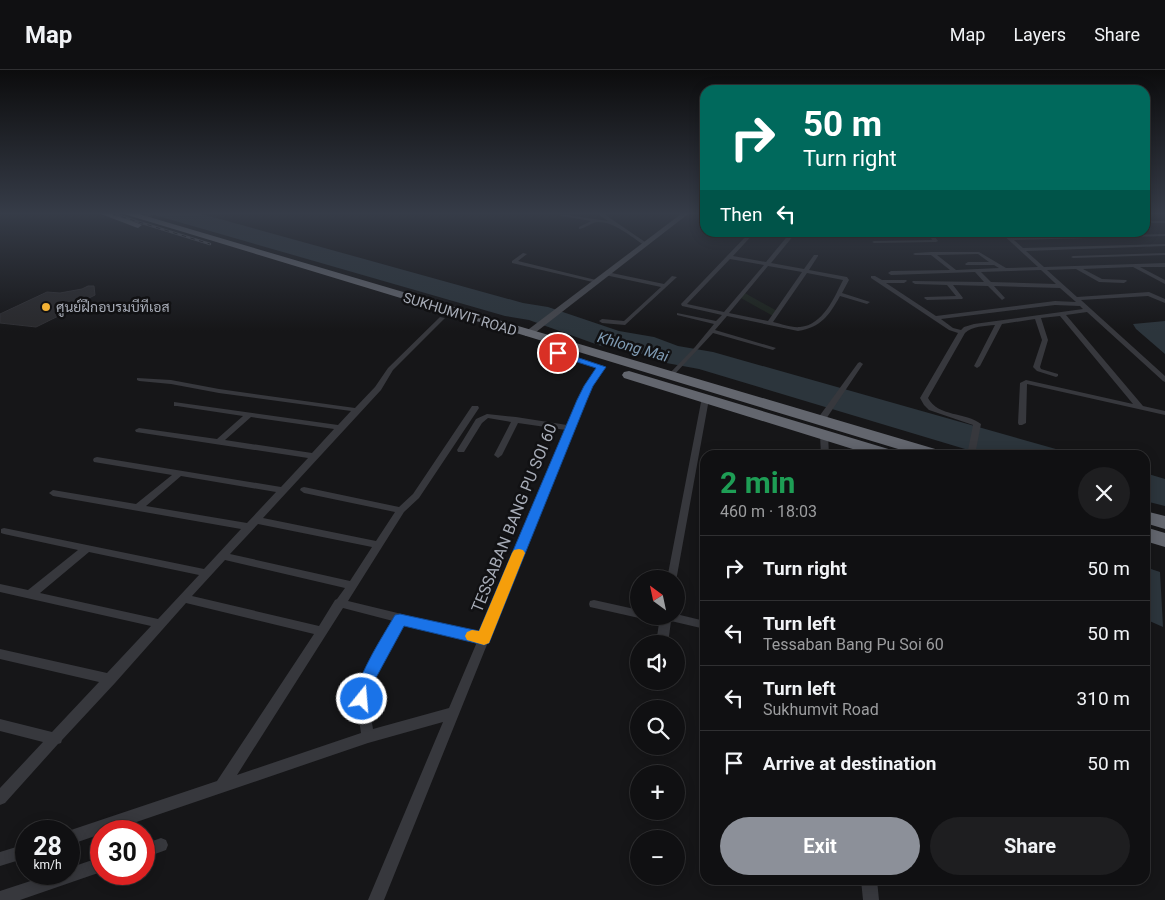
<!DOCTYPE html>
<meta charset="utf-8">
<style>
:root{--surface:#101012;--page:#1e1e20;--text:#f1f3f6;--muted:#9c9d9f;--line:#303032;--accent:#8c9099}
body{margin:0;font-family:Roboto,Sarabun,sans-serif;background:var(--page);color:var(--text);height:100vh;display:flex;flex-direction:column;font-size:19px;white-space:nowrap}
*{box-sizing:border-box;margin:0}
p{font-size:16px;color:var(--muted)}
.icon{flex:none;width:28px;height:28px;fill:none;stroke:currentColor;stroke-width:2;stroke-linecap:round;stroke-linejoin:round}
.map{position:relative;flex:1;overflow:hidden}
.details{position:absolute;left:700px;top:380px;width:450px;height:435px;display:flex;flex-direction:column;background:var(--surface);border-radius:15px;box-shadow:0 2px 12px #0003,0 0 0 1px var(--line)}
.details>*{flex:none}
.top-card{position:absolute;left:700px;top:15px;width:450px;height:152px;border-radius:15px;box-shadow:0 2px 12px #0003,0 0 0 1px var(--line);background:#00695c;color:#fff;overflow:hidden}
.needle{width:32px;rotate:327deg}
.tools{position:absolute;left:630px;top:500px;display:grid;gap:10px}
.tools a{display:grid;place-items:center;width:55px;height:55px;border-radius:50%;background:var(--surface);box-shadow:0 2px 12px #0003,0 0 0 1px var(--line);font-size:25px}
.speed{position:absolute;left:15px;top:750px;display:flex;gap:10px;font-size:25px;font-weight:700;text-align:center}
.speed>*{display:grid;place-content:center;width:65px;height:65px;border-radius:50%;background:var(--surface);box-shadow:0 2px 12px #0003,0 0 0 1px var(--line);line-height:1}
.speed small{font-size:12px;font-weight:400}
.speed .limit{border:8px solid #d22;background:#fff;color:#111}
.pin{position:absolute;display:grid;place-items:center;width:42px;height:42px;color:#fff;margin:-21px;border:2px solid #fff;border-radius:50%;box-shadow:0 1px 5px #0007}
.me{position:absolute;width:55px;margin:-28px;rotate:17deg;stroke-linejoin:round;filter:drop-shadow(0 0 4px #0008)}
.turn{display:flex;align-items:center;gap:18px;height:105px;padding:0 20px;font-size:22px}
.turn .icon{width:65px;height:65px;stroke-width:2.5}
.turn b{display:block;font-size:35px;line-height:42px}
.then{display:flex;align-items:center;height:48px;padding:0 20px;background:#0003;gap:10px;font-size:19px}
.round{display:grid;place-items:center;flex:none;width:52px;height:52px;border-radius:26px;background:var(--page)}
.summary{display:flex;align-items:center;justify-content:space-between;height:85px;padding:0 20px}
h1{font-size:30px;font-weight:700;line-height:38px;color:#1e9e55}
.action{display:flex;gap:10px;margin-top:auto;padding:10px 20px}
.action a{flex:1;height:58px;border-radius:30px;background:var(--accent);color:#fff;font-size:20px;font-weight:700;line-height:58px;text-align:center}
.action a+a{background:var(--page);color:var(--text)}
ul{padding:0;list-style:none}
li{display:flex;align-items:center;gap:15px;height:65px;padding:0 20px;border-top:1px solid var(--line)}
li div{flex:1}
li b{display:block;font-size:19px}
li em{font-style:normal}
header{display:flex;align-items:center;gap:30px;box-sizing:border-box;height:70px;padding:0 25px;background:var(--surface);border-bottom:1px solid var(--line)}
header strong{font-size:24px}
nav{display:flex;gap:28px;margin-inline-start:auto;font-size:18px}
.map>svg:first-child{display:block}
.green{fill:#1c231d}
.water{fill:#2c353c}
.building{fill:#29292c;stroke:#303034}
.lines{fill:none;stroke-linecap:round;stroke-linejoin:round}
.street{fill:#37383d;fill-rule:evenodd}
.secondary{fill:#45474d;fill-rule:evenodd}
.highway{fill:#63666e;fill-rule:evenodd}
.rail-casing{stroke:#4a4c52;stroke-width:2.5}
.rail{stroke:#111113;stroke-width:1;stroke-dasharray:4.5;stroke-linecap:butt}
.route{fill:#1a73e8;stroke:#114b97}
.slow{fill:#f59e0b}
.poi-dot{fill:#f2b134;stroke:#111113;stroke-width:2}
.labels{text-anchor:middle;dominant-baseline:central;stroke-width:5;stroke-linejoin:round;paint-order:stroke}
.far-poi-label{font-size:14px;fill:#a8adb8;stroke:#111113;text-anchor:start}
.far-street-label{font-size:14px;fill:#a8adb8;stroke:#111113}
.far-water-label{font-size:15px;font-style:italic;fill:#7f9bb3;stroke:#111113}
.street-label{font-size:16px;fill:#a8adb8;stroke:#111113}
</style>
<header>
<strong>Map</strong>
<nav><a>Map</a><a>Layers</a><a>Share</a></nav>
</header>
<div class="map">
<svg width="1165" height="830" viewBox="0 0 1165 830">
<rect width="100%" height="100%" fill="#161618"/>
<path class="green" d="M743,222L777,241L773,246L739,227Z"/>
<path class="water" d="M151,144H200L220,149L523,233L548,237L619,261L654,267L678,276L713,282L1077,385H985L699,299L661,292L637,282L601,276L529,250L505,246Z
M1165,251V284L1136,259L1133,254Z
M1145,403L1165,409V436L1145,431Z
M1145,497L1160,502L1163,557L1145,549Z"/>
<path class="building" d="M88,216H94L95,225L85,230H91L36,257L0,253V244L47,222L60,223L82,219Z"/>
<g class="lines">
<path class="street" d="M147,144H155L140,149L138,148Z
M560,144L608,151L598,144H604L648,174L644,175C630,166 615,152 598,152C592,152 586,158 579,159V157L591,151L562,146Z
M1145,151H1165V153H1145Z
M750,162H755L733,186L766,192L790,163H794V165L771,193L804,199L814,185H818V186L809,200L847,207L849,210L842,223L870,232L867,234L840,226C829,246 821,257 798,261L727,246L715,260L776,278L773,280L713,263L673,306H669V304L695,277L714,254L677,245V243L716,251L722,245L682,236L681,234ZM730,189L764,195L724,242L687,234ZM768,196L802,202L768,251L729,243ZM807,203L843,210C834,228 823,255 800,257C792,258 782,254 773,252Z
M969,162H1005L1011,168L1165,164V166L1014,170L1023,178L1165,174V176L1026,181L1044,197L1165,193V197H1140L1165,210V214L1133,197L1083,199L1102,209L1126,210L1127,211L1124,213L1099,212L1076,199L1047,200L1077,227L1149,222L1165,229V233L1148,226L1081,230L1165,306V312L1163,311L1087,242L1066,245L1143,336L1165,341V345L1027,314L1026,353L1022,355H1019L1018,353L1020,313L1026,310L1133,334L1060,246L1041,248L1048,270L1040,297L1041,299L1058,304V306L1056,307L1037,301L1033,297L1042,270L1035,249L1002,254L980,296L977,298L974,296L995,255C985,256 972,256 965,263L928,328C938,347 966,342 981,354L975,385H967L973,355L929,340L924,335L920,328L958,263L949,260L871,208V206H875L882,210H906L907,211L904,213H886L936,246L1055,231L1076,232L1060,218L994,216L1005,228L1002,230L988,216L953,215L963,228L962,229L927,230L924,228L925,227L956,226L947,215L915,214L912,212L913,211L984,212L975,202L891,205L888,203L891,201L950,200L931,185H915L913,184L915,183L931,182H979L1006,198L1038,197L1001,163L935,167L938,171L936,172L874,173L872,172L874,171L932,170L930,165ZM978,184L989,192H968L965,194L966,195H994L999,198L956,200L937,185ZM1041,200L1056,214L991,212L981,202ZM1055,235L1080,236L1083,239L974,254L964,257L961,260L953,258L941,249Z
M523,183L527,184L518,191L600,211L597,213L512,193V191Z
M1165,183V185L1073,188L1071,187L1073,186Z
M607,202L664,214L672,206L677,207L625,255L602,253L599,251L602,249L624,251L661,217L605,205L604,204Z
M440,247L445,248L393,300L381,320L263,448L376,471L395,442L304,423L300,420L301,418L304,417L399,437L413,424L472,336H478L479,338L419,428L404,442L348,531L480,563L566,360L518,353L502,385L498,388L494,385L511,352L488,348L482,353L464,382H458L457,380L476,349L487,344L516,347L567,355L584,316L600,296L602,295L605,297L591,316L580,344L384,830H368L443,652L368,673L110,761H101V764L69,775L68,761L217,711L314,564L186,533L115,613L62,670L61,673L58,674L5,733L0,735V718L43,672L0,661V649L52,662L99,612L0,589V579L107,603L151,556L0,522V514L28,520L78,480L4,464L1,463V459L4,458L204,499L241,459L53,426L49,423L53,420L136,434L172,405L94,392L93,390L94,388L97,387L281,417L308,388L136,362L135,360L139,358L217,369L243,346L177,336H174V332L338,355L351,341L219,323L171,314L139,311L137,310V308L171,310L219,319L355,338L375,317L388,298ZM251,347L334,359L312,383L225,370ZM181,406L276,422L247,453L146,436ZM258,454L372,477L350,511L230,484ZM89,482L199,505L158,549L40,523ZM225,490L345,518L337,529L335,530L319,556L192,526ZM343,538L393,551L359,615L356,629L361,663L237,705ZM403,553L477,572L449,638L373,659L368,629L371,616Z
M860,292L863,294L824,352H818L817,350L818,348L858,293Z
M702,327H708L709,329L676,511V509H667Z
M821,363H824L828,365L829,385H821L820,365Z
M594,530L639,540V546H676V544L705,551V559L671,551L668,574H656L659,553L643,549L642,547L639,548L590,537L589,534L590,531Z
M161,768L166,770L168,775L166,780L144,788V774Z
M26,774V788L0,796V782Z
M101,787V802L20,830H0V821L52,804H69V798Z
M861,810H877L879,830H863Z"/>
<path class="secondary" d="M681,144H688L531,266H525V262Z"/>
<path class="highway" d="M101,144H115L142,155L138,158L135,157Z
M124,144H139L942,381L944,385H918Z
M629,301L895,381L897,385H872L624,308L622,305L624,302Z
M1145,441L1165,446V459L1145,453Z
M1145,457L1165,463V477L1145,471Z"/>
<g class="rail-casing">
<path id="rail" d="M113,144L210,174"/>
</g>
<use href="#rail" class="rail"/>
</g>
<linearGradient id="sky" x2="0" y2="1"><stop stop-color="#0c0c0d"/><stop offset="0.55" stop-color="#363c48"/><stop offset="1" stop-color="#363c48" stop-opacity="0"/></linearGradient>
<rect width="1165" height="261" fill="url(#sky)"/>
<path class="route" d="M558,281L606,297L593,316L587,330L489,573L484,575L404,556L372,615L368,634L362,636L357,634C349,617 385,563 395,545L400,544L479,561L577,330L584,316L596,298L555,285V282Z"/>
<path class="slow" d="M519,479L523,480L525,483L489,573L484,575L467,570L465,566L467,562L472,560L479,561L512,483L514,480Z"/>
<circle class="poi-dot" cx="46" cy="237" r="5"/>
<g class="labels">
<g class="far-poi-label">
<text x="56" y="237">ศูนย์ฝึกอบรมบีทีเอส</text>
</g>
<g class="far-street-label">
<text transform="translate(460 244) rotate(17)">SUKHUMVIT ROAD</text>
</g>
<g class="far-water-label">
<text transform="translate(633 277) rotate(16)">Khlong Mai</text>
</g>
<g class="street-label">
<text transform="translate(514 448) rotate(-68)">TESSABAN BANG PU SOI 60</text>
</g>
</g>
</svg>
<div class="tools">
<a><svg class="needle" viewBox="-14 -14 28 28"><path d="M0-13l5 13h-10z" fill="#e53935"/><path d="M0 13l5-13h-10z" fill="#9c9d9f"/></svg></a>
<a><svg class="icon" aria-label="sound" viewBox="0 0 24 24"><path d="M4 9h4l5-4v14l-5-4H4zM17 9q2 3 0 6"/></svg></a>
<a><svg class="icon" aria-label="search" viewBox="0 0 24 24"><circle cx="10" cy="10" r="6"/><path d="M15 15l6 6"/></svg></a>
<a>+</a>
<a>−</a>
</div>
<div class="speed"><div>28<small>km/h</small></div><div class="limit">30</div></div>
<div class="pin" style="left:558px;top:283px;background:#d93025"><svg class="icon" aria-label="arrive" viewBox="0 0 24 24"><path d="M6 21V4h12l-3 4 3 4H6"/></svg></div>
<svg class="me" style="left:362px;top:629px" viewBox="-20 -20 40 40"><circle r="17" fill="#1a73e8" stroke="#fff" stroke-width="3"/><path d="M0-11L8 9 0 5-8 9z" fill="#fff"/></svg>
<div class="top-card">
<div class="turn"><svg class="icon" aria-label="right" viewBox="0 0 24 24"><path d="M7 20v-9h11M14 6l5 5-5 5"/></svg><div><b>50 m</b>Turn right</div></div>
<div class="then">Then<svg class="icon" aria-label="left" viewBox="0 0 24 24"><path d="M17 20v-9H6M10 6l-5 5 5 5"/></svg></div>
</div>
<section class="details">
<div class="summary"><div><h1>2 min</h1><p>460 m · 18:03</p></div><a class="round"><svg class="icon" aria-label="close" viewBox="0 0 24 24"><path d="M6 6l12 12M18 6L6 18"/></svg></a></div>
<ul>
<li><svg class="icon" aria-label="right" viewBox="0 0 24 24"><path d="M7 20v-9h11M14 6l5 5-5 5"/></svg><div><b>Turn right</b></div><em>50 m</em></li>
<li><svg class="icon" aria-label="left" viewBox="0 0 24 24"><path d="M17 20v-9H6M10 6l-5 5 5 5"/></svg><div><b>Turn left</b><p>Tessaban Bang Pu Soi 60</p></div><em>50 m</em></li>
<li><svg class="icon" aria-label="left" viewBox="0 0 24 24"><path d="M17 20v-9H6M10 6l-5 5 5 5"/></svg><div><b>Turn left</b><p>Sukhumvit Road</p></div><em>310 m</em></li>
<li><svg class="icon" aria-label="arrive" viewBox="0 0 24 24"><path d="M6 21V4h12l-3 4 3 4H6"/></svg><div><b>Arrive at destination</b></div><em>50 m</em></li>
</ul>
<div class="action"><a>Exit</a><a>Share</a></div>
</section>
</div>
